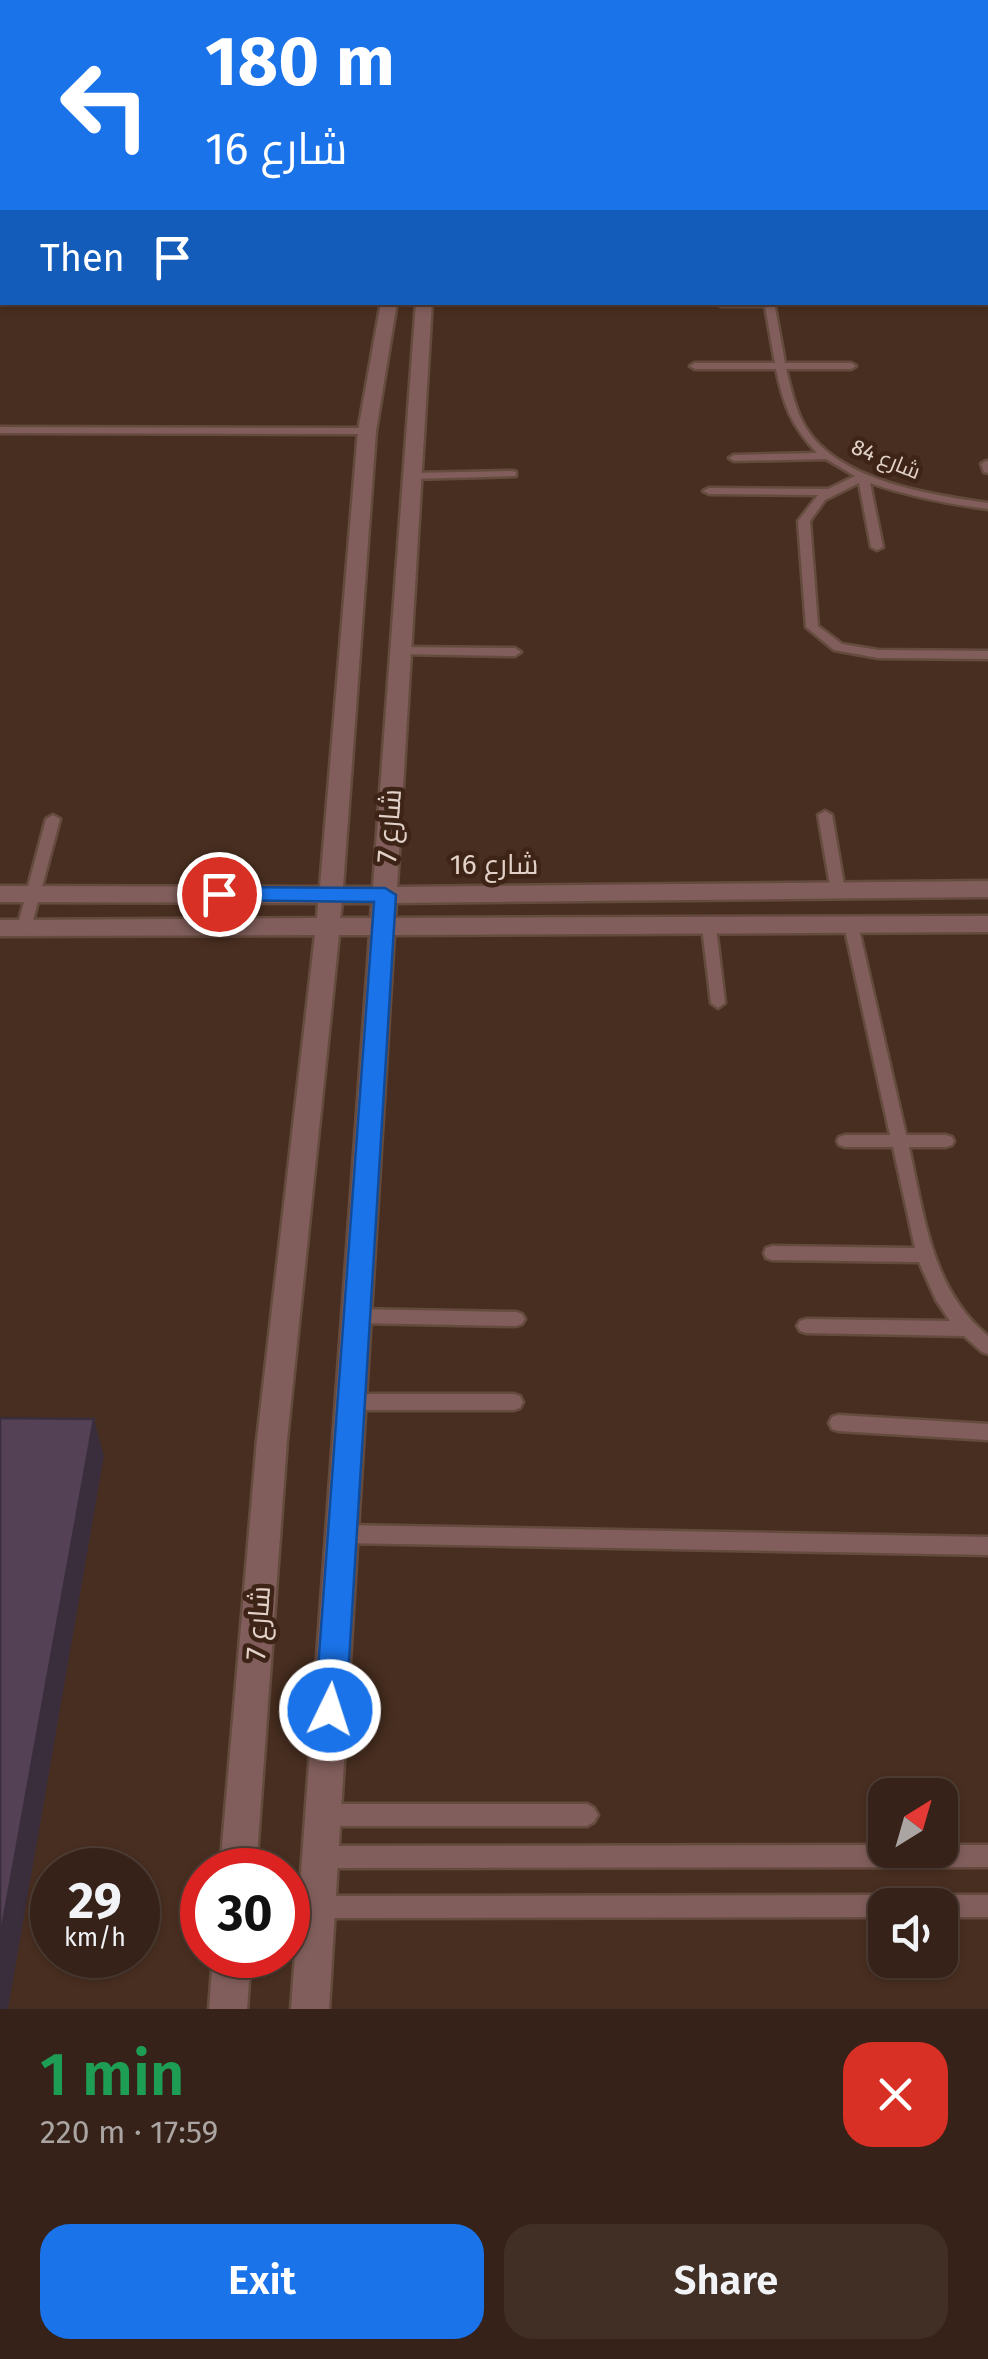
<!DOCTYPE html>
<meta charset="utf-8">
<style>
:root{--surface:#362218;--page:#412f25;--text:#f1f3f6;--muted:#aaa4a2;--line:#503f37;--accent:#1a73e8}
body{margin:0;font-family:"Fira Sans",Cairo,sans-serif;background:var(--page);color:var(--text);height:100vh;display:flex;flex-direction:column;font-size:38px;white-space:nowrap}
*{box-sizing:border-box;margin:0}
p{font-size:32px;color:var(--muted)}
.icon{flex:none;width:55px;height:55px;fill:none;stroke:currentColor;stroke-width:2;stroke-linecap:round;stroke-linejoin:round}
.map{position:relative;height:2009px;overflow:hidden}
.panel{display:flex;flex-direction:column;background:var(--surface);flex:1}
.panel>*{flex:none}
.top-card{position:absolute;left:0px;top:0px;width:990px;height:305px;box-shadow:0 2px 8px #0004,0 0 0 2px var(--line);background:#1a73e8;color:#fff;overflow:hidden}
.needle{width:65px;rotate:37deg}
.controls{position:absolute;left:868px;top:1778px;display:grid;gap:20px}
.controls a{display:grid;place-items:center;width:90px;height:90px;border-radius:20px;background:var(--surface);box-shadow:0 2px 8px #0004,0 0 0 2px var(--line);font-size:50px}
.speed{position:absolute;left:30px;top:1848px;display:flex;gap:20px;font-size:50px;font-weight:700;text-align:center}
.speed>*{display:grid;place-content:center;width:130px;height:130px;border-radius:50%;background:var(--surface);box-shadow:0 2px 8px #0004,0 0 0 2px var(--line);line-height:1}
.speed small{font-size:25px;font-weight:400}
.speed .limit{border:15px solid #d22;background:#fff;color:#111}
.pin{position:absolute;display:grid;place-items:center;width:85px;height:85px;color:#fff;margin:-42px;border:5px solid #fff;border-radius:50%;box-shadow:0 2px 10px #0007}
.me{position:absolute;width:110px;margin:-55px;rotate:4deg;stroke-linejoin:round;filter:drop-shadow(0 0 8px #0008)}
.turn{display:flex;align-items:center;gap:35px;height:210px;padding:0 40px;font-size:45px}
.turn .icon{width:130px;height:130px;stroke-width:2.5}
.turn b{display:block;font-size:70px;line-height:85px}
.then{display:flex;align-items:center;height:95px;padding:0 40px;background:#0003;gap:20px;font-size:38px}
.round{display:grid;place-items:center;flex:none;width:105px;height:105px;border-radius:30px;background:var(--page)}
.head{display:flex;align-items:center;justify-content:space-between;height:170px;padding:0 40px}
h1{font-size:60px;font-weight:600;line-height:75px;color:#1e9e55}
.primary-button{display:flex;gap:20px;margin-top:auto;padding:20px 40px}
.primary-button a{flex:1;height:115px;border-radius:30px;background:var(--accent);color:#fff;font-size:40px;font-weight:600;line-height:115px;text-align:center}
.primary-button a+a{background:var(--page);color:var(--text)}
.map>svg:first-child{display:block}
.lines{fill:none;stroke-linecap:round;stroke-linejoin:round}
.service-casing{stroke:#644b3e;stroke-width:5}
.minor-casing{stroke:#644b3e;stroke-width:5}
.service{fill:#815e5b;fill-rule:evenodd}
.minor{fill:#815e5b;fill-rule:evenodd}
.shaded-wall{fill:#3b2e3c}
.building{fill:#544155;stroke:#3b2e3c;stroke-width:2.5}
.route{fill:#1a73e8;stroke:#114b97;stroke-width:2.5}
.labels{text-anchor:middle;dominant-baseline:central;stroke-width:9;stroke-linejoin:round;paint-order:stroke}
.far-street-label{font-size:22px;fill:#e2d1c8;stroke:#3d2416}
.street-label{font-size:28px;fill:#e2d1c8;stroke:#3d2416}
</style>
<div class="map">
<svg width="988" height="2009" viewBox="0 0 988 2009">
<rect width="100%" height="100%" fill="#482e20"/>
<g class="lines">
<g class="service-casing">
<path id="service" d="M211,0V2H204L205,0Z
M653,0H661L662,2H655Z
M722,0H730V2H723Z
M903,0H911L912,2H905Z
M0,14H2V18H0Z
M0,115H2V119H0Z
M0,150L2,151V155L0,156Z
M0,165L2,166V170L0,171Z
M2,179V190L0,191V180Z
M0,205H2V211H0Z
M0,246H2V252H0Z
M2,257V266L0,267V258Z
M774,302L785,363H851L856,366L851,369H786C791,389 795,410 806,428C839,481 931,495 988,503V509C947,504 908,496 870,483L883,547L877,550L871,547L859,483L825,500L810,521L818,626L842,644L878,650L988,651V659L878,658L834,650L806,627L798,521L818,495L709,494L703,491L709,488L828,489L855,476L826,459L734,461L729,458L734,455L817,453C791,425 784,406 776,369H695L690,366L695,363H775L765,306H721L716,303Z
M0,427L367,428L372,431L367,434L0,433Z
M986,461H988V473L984,472L981,464Z
M512,471L516,472V476L413,479L408,476L413,473Z
M401,647L515,648L521,652L515,656L397,654V648Z
M825,811L832,815L845,891L838,896L831,891L818,815Z
M53,815L60,819L31,928L24,933L17,928L46,819Z
M851,920L858,925L906,1135H946L952,1137L954,1141L952,1145L946,1147H909C924,1215 931,1289 988,1336V1354L982,1352L964,1336L806,1333L800,1331L797,1326L800,1321L806,1319L950,1321L936,1300L919,1262L772,1260L766,1258L764,1253L766,1248L772,1246L915,1248L893,1147H845L839,1145L837,1141L839,1137L845,1135H890L844,925Z
M709,922L716,927L725,1003L718,1008L711,1003L702,927Z
M357,1309L516,1312L522,1314L525,1319L522,1324L516,1326L357,1323L351,1321L348,1316L351,1311Z
M351,1394H514L520,1396L523,1402L520,1408L514,1410H351L345,1408L342,1402L345,1396Z
M838,1415L988,1424V1440L838,1431L832,1429L829,1423L832,1417Z
M342,1525L988,1537V1555L342,1543L335,1540L332,1534L335,1528Z
M323,1804H587L594,1808L598,1815L594,1822L587,1826H323L316,1822L312,1815L316,1808Z
M885,1845V1850H940V1845H988V1867L322,1868L314,1865L311,1857L314,1849L322,1846Z
M885,1895L893,1898L896,1905H885V1917L319,1918L311,1915L308,1907L311,1899L319,1896Z
M940,1895H988V1917H940V1905H929L932,1898Z"/>
</g>
<g class="minor-casing">
<path id="minor" d="M408,0H420V2H408Z
M438,0H450V2H438Z
M381,302H397L376,431L343,887H373L416,302H432L397,887L988,881V897L396,903L395,918L988,916V932L394,935L329,2009H291L370,935H339L287,1440L256,1870H220L257,1440L315,935L0,936V920L317,918L318,903L0,902V886L320,887L358,431ZM342,903H372L371,918H340Z
M213,1955H251L247,2009H209Z"/>
</g>
<use href="#service" class="service"/>
<use href="#minor" class="minor"/>
</g>
<path class="shaded-wall" d="M94,1419L104,1456L8,2009H0V1939Z"/>
<path class="building" d="M0,1418L94,1419L0,1939Z"/>
<path class="route" d="M219,887L385,888L396,895L346,1710L341,1720L330,1725L319,1720L315,1710L374,902L212,900L209,894Z"/>
<g class="labels">
<g class="far-street-label">
<text transform="translate(886 459) rotate(22)">شارع 84</text>
</g>
<g class="street-label">
<text transform="translate(389 826) rotate(-86)">شارع 7</text>
<text x="494" y="864">شارع 16</text>
<text transform="translate(258 1623) rotate(-86)">شارع 7</text>
</g>
</g>
</svg>
<div class="controls">
<a><svg class="needle" viewBox="-14 -14 28 28"><path d="M0-13l5 13h-10z" fill="#e53935"/><path d="M0 13l5-13h-10z" fill="#aaa4a2"/></svg></a>
<a><svg class="icon" aria-label="sound" viewBox="0 0 24 24"><path d="M4 9h4l5-4v14l-5-4H4zM17 9q2 3 0 6"/></svg></a>
</div>
<div class="speed"><div>29<small>km/h</small></div><div class="limit">30</div></div>
<div class="pin" style="left:219px;top:894px;background:#d93025"><svg class="icon" aria-label="arrive" viewBox="0 0 24 24"><path d="M6 21V4h12l-3 4 3 4H6"/></svg></div>
<svg class="me" style="left:330px;top:1710px" viewBox="-20 -20 40 40"><circle r="17" fill="#1a73e8" stroke="#fff" stroke-width="3"/><path d="M0-11L8 9 0 5-8 9z" fill="#fff"/></svg>
<div class="top-card">
<div class="turn"><svg class="icon" aria-label="left" viewBox="0 0 24 24"><path d="M17 20v-9H6M10 6l-5 5 5 5"/></svg><div><b>180 m</b>شارع 16</div></div>
<div class="then">Then<svg class="icon" aria-label="arrive" viewBox="0 0 24 24"><path d="M6 21V4h12l-3 4 3 4H6"/></svg></div>
</div>
</div>
<section class="panel">
<div class="head"><div><h1>1 min</h1><p>220 m · 17:59</p></div><a class="round" style="background:#d93025;color:#fff"><svg class="icon" aria-label="close" viewBox="0 0 24 24"><path d="M6 6l12 12M18 6L6 18"/></svg></a></div>
<div class="primary-button"><a>Exit</a><a>Share</a></div>
</section>
